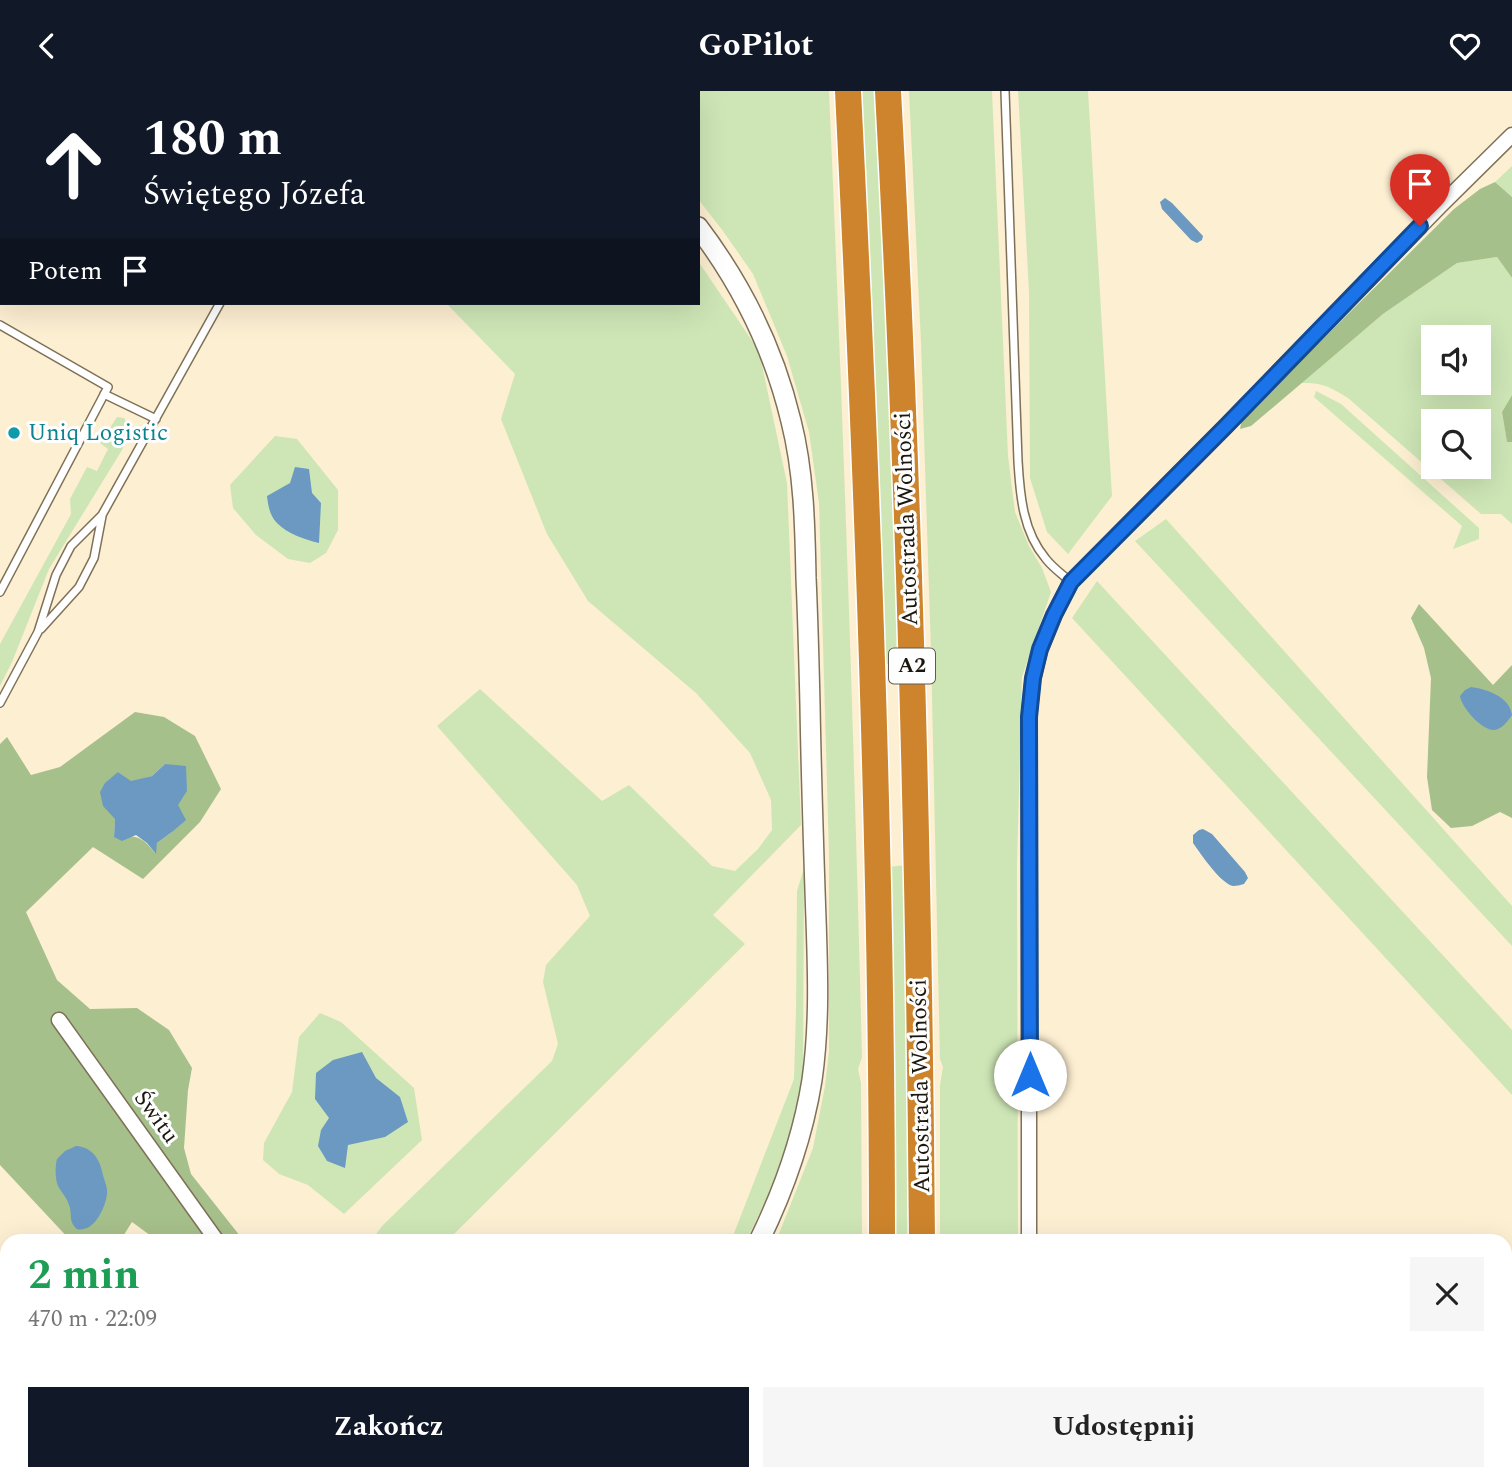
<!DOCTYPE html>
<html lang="pl">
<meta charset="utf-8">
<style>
:root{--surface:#fff;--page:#f6f6f6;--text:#222;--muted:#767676;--accent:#111827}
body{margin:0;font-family:Spectral,serif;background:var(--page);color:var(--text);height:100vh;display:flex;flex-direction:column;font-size:26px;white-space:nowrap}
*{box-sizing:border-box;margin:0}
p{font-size:23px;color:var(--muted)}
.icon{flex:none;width:38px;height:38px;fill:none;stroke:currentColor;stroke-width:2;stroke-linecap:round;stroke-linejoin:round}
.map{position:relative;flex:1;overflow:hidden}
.panel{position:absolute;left:0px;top:1143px;width:1512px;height:247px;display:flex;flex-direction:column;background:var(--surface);border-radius:21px 21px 0 0;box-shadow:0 7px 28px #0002}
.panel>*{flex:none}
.guide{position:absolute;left:0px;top:0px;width:700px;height:214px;box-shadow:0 7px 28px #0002;background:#111827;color:#fff;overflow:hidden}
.fabs{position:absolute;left:1421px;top:234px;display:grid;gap:14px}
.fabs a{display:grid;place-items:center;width:70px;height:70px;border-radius:0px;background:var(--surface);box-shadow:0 7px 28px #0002;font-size:35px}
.pin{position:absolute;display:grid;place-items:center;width:60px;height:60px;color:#fff;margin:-72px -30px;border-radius:50% 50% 50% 0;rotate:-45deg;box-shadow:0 0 7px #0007}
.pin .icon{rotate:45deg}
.me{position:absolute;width:77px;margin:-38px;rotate:0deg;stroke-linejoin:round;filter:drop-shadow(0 0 5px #0008)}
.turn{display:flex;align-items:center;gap:24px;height:147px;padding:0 28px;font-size:32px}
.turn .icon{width:91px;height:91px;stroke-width:2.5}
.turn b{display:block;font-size:49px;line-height:60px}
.then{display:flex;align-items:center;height:66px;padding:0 28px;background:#0003;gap:14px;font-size:26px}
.round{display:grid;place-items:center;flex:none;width:74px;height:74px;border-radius:0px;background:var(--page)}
.head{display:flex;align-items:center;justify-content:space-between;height:119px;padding:0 28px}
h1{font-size:42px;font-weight:700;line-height:52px;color:#1e9e55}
.button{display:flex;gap:14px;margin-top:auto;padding:14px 28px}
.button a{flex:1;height:80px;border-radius:0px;background:var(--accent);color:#fff;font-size:28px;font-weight:700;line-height:80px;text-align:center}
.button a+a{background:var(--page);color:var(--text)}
header{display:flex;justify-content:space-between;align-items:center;height:91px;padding:0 28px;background:var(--accent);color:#fff;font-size:32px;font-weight:700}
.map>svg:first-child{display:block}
.green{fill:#cee6b6;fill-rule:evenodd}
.forest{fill:#a6c08b;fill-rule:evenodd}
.water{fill:#6b99c2}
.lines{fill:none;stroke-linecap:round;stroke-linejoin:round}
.service-casing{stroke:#7e7158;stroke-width:10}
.minor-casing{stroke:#7e7158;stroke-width:17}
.tertiary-casing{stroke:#7e7158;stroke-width:22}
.motorway-casing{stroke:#fff;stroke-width:29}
.path{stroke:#a59a85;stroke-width:2.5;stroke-dasharray:7 3.5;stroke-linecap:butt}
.service{stroke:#fff;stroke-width:7}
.minor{stroke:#fff;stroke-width:14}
.tertiary{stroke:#fff;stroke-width:19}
.motorway{stroke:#cd842c;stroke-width:26}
.route-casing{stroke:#114b97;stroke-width:18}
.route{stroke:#1a73e8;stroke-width:12}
.culture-dot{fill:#0f9aa8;stroke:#fefefe;stroke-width:2.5}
.labels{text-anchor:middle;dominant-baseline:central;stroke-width:6;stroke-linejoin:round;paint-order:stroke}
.shield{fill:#fefefe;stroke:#605c55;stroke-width:2}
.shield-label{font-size:21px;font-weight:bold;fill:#1c170d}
.culture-label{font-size:23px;fill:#0d838f;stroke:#fefefe;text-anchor:start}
.street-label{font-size:23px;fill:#1c170d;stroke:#fefefe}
</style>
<header><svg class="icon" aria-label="back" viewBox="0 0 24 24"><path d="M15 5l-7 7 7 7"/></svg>GoPilot<svg class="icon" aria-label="heart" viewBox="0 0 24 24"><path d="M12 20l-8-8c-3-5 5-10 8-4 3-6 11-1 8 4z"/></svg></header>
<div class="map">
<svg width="1512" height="1389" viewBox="0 0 1512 1389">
<rect width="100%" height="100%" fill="#fdefd2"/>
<path class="green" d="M654,0H829C843,322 854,644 862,966L858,978L861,992L862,1150H776L813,1057L825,995L829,960V763L819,412L809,341L787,265L753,183L723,140L698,108V2H652Z
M857,0H879L900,572L883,573Z
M909,0H992L1008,365L1015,421L1029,455L1042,477L1051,501L1022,586L1017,773L1018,1150H940V994L943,976L940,968L931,561L921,252Z
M1018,0H1088L1112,405L1068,463L1047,441L1030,387L1029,201Z
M1512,75V106L1495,91Z
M1497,166L1512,187V304L1502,321L1507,350L1512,351V433L1501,423H1481L1348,307C1330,296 1323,291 1301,292L1383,223L1457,172ZM1433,247H1479V292H1433ZM1433,331H1479V376H1433Z
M698,170L759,260L787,392L801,734L713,824L745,853L447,1150H371L383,1134L552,970L558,953L543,891L546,874L590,825L577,794L437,635L480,598L602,710L629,694L712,775L735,780L758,758L772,739L771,709L750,662L696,602L588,510L547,443L501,328L515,283L446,212H698Z
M1316,300L1341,313L1479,437V448L1453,458L1462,435L1314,306Z
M117,326L124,327C132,338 127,348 122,359L49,478L12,571L0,595V553L71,423L70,408L87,376L97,380L108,358L100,352Z
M275,345L297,348L338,399V439L326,462L310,472L288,468L256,444L233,417L230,394Z
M1166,428L1512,815V855L1135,450Z
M1097,490L1512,939V1004L1072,527Z
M905,774L914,1150H891L889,776Z
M804,777L803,984L788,1050L767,1107L746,1150H731L794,988L796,919L797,800Z
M320,922L341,931L414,997L422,1049L344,1123L308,1094L279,1083L263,1069L264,1052L292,1001L299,946Z
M660,1382H861V1389H657Z
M560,1383H635L632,1389H553Z
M939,1383H1018V1389H939Z"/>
<path class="forest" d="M1495,91L1512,106V187L1497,166L1457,172L1383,223L1251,335L1240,338L1242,328L1454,118L1480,98Z
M1512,304V351H1507L1502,321Z
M1419,513L1493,594L1512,574V727L1500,721L1472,735L1451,737L1432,719L1427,686L1431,587L1424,557L1411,527Z
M135,621L164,626L195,645L221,698L200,731L143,788L93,756L26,821L57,889L90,918L137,917L169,939L192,977L188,999L184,1057L191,1083L244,1150H158L132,1131L120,1150H71L0,1074V653L7,646L31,684L60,676ZM165,673L178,714L172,741L157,752L155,762C141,744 136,744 114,746L118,681L131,691L152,685Z"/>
<path class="water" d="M1165,107L1172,112L1203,145L1202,149L1197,152L1191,149L1162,118L1160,111Z
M295,376L309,378L312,402L321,412L319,452C306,449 286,442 277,432C270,425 268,415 267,405L290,392Z
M1471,596C1487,598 1510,606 1512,624C1508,630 1503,637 1495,639C1483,641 1461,616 1460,605L1465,599Z
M165,673L186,675L187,700L178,714L186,729L172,741L157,752L156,763L147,752L136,744L122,750L114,746L115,728L103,715L100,701L105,692L118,681L131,690L152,685Z
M1203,738L1212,743L1245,781L1248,787L1244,793C1240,794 1237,795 1233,795C1220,792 1201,763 1193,752V744L1199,739Z
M362,961L376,987L400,1006L408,1031L385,1046L348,1054L345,1077L327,1070L318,1055L321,1039L329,1027L315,1008L316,982L333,969Z
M76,1055C93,1056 100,1069 103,1084C104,1089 107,1094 107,1100C108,1111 96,1138 83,1138C78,1139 77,1139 74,1135C69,1129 72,1120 69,1114C67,1107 62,1102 58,1095C55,1088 55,1075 57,1068L65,1060Z"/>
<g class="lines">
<g class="service-casing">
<path id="service" d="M1005,0L1018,370C1020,405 1023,441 1046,468C1053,477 1063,484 1071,491
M337,2L338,0
M632,2L633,0
M0,234L108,296L0,501
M104,303L156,328
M41,538L79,496L94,467L102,425
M0,612L38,541L56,484L71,455L102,424L220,212"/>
</g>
<g class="minor-casing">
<path id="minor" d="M59,929L217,1150
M1029,1150V626L1033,587L1040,559L1054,524L1071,491L1226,335L1440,115L1512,44
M379,1382L384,1389
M1029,1382V1389
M184,1389L190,1382"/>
</g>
<g class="tertiary-casing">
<path id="tertiary" d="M532,0L534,2
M698,136C742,194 774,259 791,330C804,381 805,435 806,487C808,530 809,572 810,614C811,676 813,738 815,799C817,863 821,926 812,989C803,1045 784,1099 759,1150
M640,1389L644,1382"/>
</g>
<g class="motorway-casing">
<path id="motorway" d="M848,0C867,383 882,766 882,1150
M888,0C909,383 919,766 922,1150
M882,1389V1382
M921,1389V1382"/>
</g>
<path class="path" d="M552,0L555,2"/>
<use href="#service" class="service"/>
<use href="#minor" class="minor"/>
<use href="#tertiary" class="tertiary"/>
<use href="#motorway" class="motorway"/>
</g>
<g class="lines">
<g class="route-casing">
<path id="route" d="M1030,984L1029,626L1033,587L1040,558L1054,524L1071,491L1226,335L1420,135"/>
</g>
<use href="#route" class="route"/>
</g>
<circle class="culture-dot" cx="14" cy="342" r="7"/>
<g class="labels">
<rect class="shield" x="889" y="557.5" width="46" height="35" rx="5"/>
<g class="shield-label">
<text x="912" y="575">A2</text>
</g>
<g class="culture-label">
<text x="28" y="342">Uniq Logistic</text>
</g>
<g class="street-label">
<text transform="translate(907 428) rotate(-92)">Autostrada Wolności</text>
<text transform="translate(921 995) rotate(-91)">Autostrada Wolności</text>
<text transform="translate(156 1026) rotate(54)">Świtu</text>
</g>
</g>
</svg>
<div class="fabs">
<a><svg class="icon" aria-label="sound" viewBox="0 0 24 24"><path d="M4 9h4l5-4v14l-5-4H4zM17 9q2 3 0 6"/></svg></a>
<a><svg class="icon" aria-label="search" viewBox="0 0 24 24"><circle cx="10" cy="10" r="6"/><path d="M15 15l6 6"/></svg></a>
</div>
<div class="pin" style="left:1420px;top:135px;background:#d93025"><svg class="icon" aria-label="arrive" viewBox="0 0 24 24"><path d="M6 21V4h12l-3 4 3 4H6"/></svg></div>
<svg class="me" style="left:1030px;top:984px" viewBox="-20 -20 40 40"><circle r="19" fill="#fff"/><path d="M0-13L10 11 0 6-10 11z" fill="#1a73e8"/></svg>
<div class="guide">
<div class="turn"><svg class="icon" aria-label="ahead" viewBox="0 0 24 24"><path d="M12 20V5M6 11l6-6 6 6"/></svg><div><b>180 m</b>Świętego Józefa</div></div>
<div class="then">Potem<svg class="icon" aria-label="arrive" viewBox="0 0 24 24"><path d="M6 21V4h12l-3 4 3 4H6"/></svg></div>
</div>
<section class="panel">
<div class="head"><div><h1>2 min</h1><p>470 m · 22:09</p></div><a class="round"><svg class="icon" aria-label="close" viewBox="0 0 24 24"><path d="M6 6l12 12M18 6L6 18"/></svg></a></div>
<div class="button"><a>Zakończ</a><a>Udostępnij</a></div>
</section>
</div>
